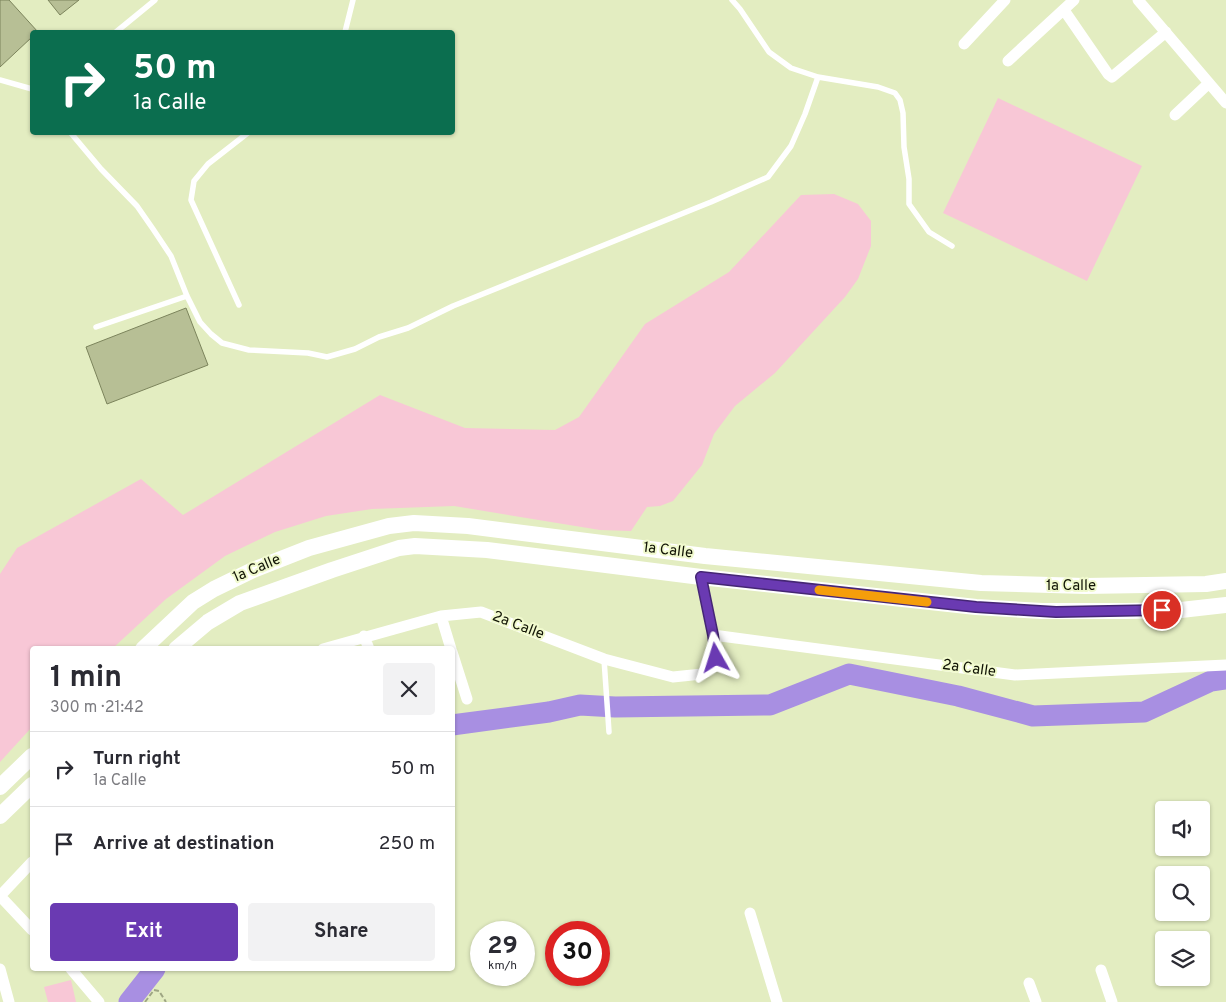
<!DOCTYPE html>
<meta charset="utf-8">
<style>
:root{--surface:#fff;--page:#f2f2f3;--text:#2b2b33;--muted:#7c7c81;--line:#e1e1e2;--accent:#6a3ab2}
body{margin:0;font-family:Overpass,sans-serif;background:var(--page);color:var(--text);height:100vh;display:flex;flex-direction:column;font-size:19px;white-space:nowrap}
*{box-sizing:border-box;margin:0}
p{font-size:16px;color:var(--muted)}
.icon{flex:none;width:28px;height:28px;fill:none;stroke:currentColor;stroke-width:2;stroke-linecap:round;stroke-linejoin:round}
.map{position:relative;flex:1;overflow:hidden}
.side{position:absolute;left:30px;top:646px;width:425px;height:325px;display:flex;flex-direction:column;background:var(--surface);border-radius:5px;box-shadow:0 1px 4px #0004}
.side>*{flex:none}
.hud{position:absolute;left:30px;top:30px;width:425px;height:105px;border-radius:5px;box-shadow:0 1px 4px #0004;background:#0b6e4f;color:#fff;overflow:hidden}
.buttons{position:absolute;left:1155px;top:801px;display:grid;gap:10px}
.buttons a{display:grid;place-items:center;width:55px;height:55px;border-radius:5px;background:var(--surface);box-shadow:0 1px 4px #0004;font-size:25px}
.speed{position:absolute;left:470px;top:921px;display:flex;gap:10px;font-size:25px;font-weight:700;text-align:center}
.speed>*{display:grid;place-content:center;width:65px;height:65px;border-radius:50%;background:var(--surface);box-shadow:0 1px 4px #0004;line-height:1}
.speed small{font-size:12px;font-weight:400}
.speed .limit{border:8px solid #d22;background:#fff;color:#111}
.pin{position:absolute;display:grid;place-items:center;width:42px;height:42px;color:#fff;margin:-21px;border:2px solid #fff;border-radius:50%;box-shadow:0 1px 5px #0007}
.me{position:absolute;width:55px;margin:-28px;rotate:354deg;stroke-linejoin:round;filter:drop-shadow(0 0 4px #0008)}
.turn{display:flex;align-items:center;gap:18px;height:105px;padding:0 20px;font-size:22px}
.turn .icon{width:65px;height:65px;stroke-width:2.5}
.turn b{display:block;font-size:35px;line-height:42px}
.round{display:grid;place-items:center;flex:none;width:52px;height:52px;border-radius:5px;background:var(--page)}
.summary{display:flex;align-items:center;justify-content:space-between;height:85px;padding:0 20px}
h1{font-size:30px;font-weight:700;line-height:38px}
.button{display:flex;gap:10px;margin-top:auto;padding:10px 20px}
.button a{flex:1;height:58px;border-radius:5px;background:var(--accent);color:#fff;font-size:20px;font-weight:700;line-height:58px;text-align:center}
.button a+a{background:var(--page);color:var(--text)}
ul{padding:0;list-style:none}
li{display:flex;align-items:center;gap:15px;height:75px;padding:0 20px;border-top:1px solid var(--line)}
li div{flex:1}
li b{display:block;font-size:19px}
li em{font-style:normal}
.map>svg:first-child{display:block}
.green{fill:#f8c7d6}
.lines{fill:none;stroke-linecap:round;stroke-linejoin:round}
.river{stroke:#a88fe2;stroke-width:21}
.building{fill:#b7bf95;stroke:#7c845c}
.path{stroke:#9ea683;stroke-width:2;stroke-dasharray:5 2.5;stroke-linecap:butt}
.lane{stroke:#fff;stroke-width:5.5}
.street{stroke:#fff;stroke-width:11}
.secondary{stroke:#fff;stroke-width:16}
.route-casing{stroke:#452674;stroke-width:12}
.route{stroke:#6a3ab2;stroke-width:9}
.slow{stroke:#f59e0b;stroke-width:9}
.labels{text-anchor:middle;dominant-baseline:central;stroke-width:4;stroke-linejoin:round;paint-order:stroke}
.street-label{font-size:15px;fill:#111405;stroke:#f1face}
</style>
<div class="map">
<svg width="1226" height="1002" viewBox="0 0 1226 1002">
<rect width="100%" height="100%" fill="#e3edc1"/>
<path class="green" d="M998,98L1142,166L1087,281L943,213Z
M834,194L858,204L871,221V246L858,279L845,297L775,373L735,406L714,434L702,465L673,501L660,506L647,507L631,531L600,530L454,506L372,509L326,516L275,532L225,556L166,599L112,649H32V727L0,762V574L17,548L141,479L183,515L380,395L465,428L555,430L579,417L645,324L729,272L801,195Z
M71,980L76,1002H48L44,987Z"/>
<g class="lines">
<path class="river" d="M452,725L549,712L580,705L615,707L770,705L849,674L958,696L1033,716L1144,712L1211,681L1226,679
M129,1002L155,969"/>
</g>
<path class="building" d="M0,0H9L38,32H32V37L0,67Z
M48,0H79L60,15Z
M186,308L208,365L107,404L86,347Z"/>
<g class="lines">
<path class="path" d="M145,1002L154,990L159,991L166,1002"/>
<path class="lane" d="M732,0L740,9L769,52L791,68L818,77L878,87L895,93L900,100L903,113L904,147L909,179V204L929,232L952,246
M116,32L155,0
M345,32L353,0
M0,80L32,89
M70,132L101,169L137,206L153,229L171,256L187,296L200,322L211,334L222,343L249,350L308,353L327,357L355,349L379,337L408,328L453,306L711,202L768,177L791,146L805,114L818,77
M239,305L191,200L194,181L208,164L249,132
M96,327L187,296
M604,659L609,732"/>
<path class="street" d="M1138,0L1226,103
M1064,10L1108,74L1112,77L1166,32
M964,44L1005,0
M1008,61L1074,0
M1175,115L1209,83
M441,616L451,649
M713,635L1015,675L1226,665
M364,636L369,649
M323,649L441,616L481,612L604,659L673,677L702,674L710,668L716,658L713,635L701,577
M452,652L467,699
M0,896L32,862
M0,896L32,930
M750,913L777,1002
M0,969L9,1002
M71,969L99,1002
M1101,970L1112,1002
M1029,983L1036,1002"/>
<path class="secondary" d="M143,649L193,602L214,589L253,570L309,548L389,526L414,523L468,526L705,556L981,583L1085,586L1206,584L1226,581
M176,649L208,622L240,603L332,570L399,548L415,546L487,550L701,577L976,607L1042,611H1125L1181,610L1226,605
M0,787L32,756
M0,816L32,785"/>
</g>
<g class="lines">
<g class="route-casing">
<path id="route" d="M716,658L713,635L701,577L976,607L1056,612L1162,610"/>
</g>
<use href="#route" class="route"/>
<path class="slow" d="M819,590L927,602"/>
</g>
<g class="labels">
<g class="street-label">
<text transform="translate(668 551) rotate(7)">1a Calle</text>
<text transform="translate(257 569) rotate(-23)">1a Calle</text>
<text x="1071" y="586">1a Calle</text>
<text transform="translate(518 626) rotate(21)">2a Calle</text>
<text transform="translate(969 669) rotate(8)">2a Calle</text>
</g>
</g>
</svg>
<div class="buttons">
<a><svg class="icon" aria-label="sound" viewBox="0 0 24 24"><path d="M4 9h4l5-4v14l-5-4H4zM17 9q2 3 0 6"/></svg></a>
<a><svg class="icon" aria-label="search" viewBox="0 0 24 24"><circle cx="10" cy="10" r="6"/><path d="M15 15l6 6"/></svg></a>
<a><svg class="icon" aria-label="layers" viewBox="0 0 24 24"><path d="M12 4l9 5-9 5-9-5zM3 14l9 5 9-5"/></svg></a>
</div>
<div class="speed"><div>29<small>km/h</small></div><div class="limit">30</div></div>
<div class="pin" style="left:1162px;top:610px;background:#d93025"><svg class="icon" aria-label="arrive" viewBox="0 0 24 24"><path d="M6 21V4h12l-3 4 3 4H6"/></svg></div>
<svg class="me" style="left:716px;top:658px" viewBox="-20 -20 40 40"><path d="M0-17L14 15 0 8-14 15z" fill="#6a3ab2" stroke="#fff" stroke-width="4"/></svg>
<div class="hud">
<div class="turn"><svg class="icon" aria-label="right" viewBox="0 0 24 24"><path d="M7 20v-9h11M14 6l5 5-5 5"/></svg><div><b>50 m</b>1a Calle</div></div>
</div>
<section class="side">
<div class="summary"><div><h1>1 min</h1><p>300 m · 21:42</p></div><a class="round"><svg class="icon" aria-label="close" viewBox="0 0 24 24"><path d="M6 6l12 12M18 6L6 18"/></svg></a></div>
<ul>
<li><svg class="icon" aria-label="right" viewBox="0 0 24 24"><path d="M7 20v-9h11M14 6l5 5-5 5"/></svg><div><b>Turn right</b><p>1a Calle</p></div><em>50 m</em></li>
<li><svg class="icon" aria-label="arrive" viewBox="0 0 24 24"><path d="M6 21V4h12l-3 4 3 4H6"/></svg><div><b>Arrive at destination</b></div><em>250 m</em></li>
</ul>
<div class="button"><a>Exit</a><a>Share</a></div>
</section>
</div>
